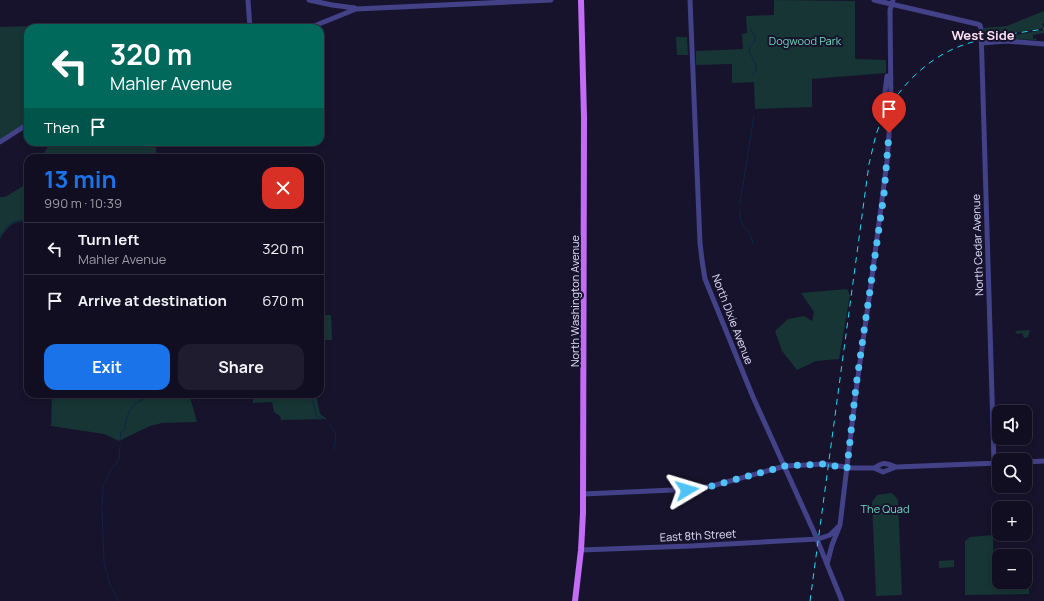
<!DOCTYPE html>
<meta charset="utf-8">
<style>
:root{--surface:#110e21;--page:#1e1c2e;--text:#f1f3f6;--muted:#9c9ca5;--line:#302e3f;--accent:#1a73e8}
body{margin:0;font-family:Manrope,sans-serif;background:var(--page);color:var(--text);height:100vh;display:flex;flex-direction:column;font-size:15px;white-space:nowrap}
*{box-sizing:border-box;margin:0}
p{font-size:13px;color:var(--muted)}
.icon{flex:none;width:22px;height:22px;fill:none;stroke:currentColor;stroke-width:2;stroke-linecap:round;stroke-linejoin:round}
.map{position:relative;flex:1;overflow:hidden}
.drawer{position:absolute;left:24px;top:154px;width:300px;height:244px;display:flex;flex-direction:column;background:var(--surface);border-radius:12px;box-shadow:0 2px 6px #0003,0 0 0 1px var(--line)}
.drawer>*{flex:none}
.hud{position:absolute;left:24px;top:24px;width:300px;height:122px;border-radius:12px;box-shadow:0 2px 6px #0003,0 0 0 1px var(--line);background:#00695c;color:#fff;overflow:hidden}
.fabs{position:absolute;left:992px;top:405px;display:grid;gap:8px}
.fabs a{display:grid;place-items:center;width:40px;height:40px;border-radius:8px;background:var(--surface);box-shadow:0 2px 6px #0003,0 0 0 1px var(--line);font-size:20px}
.pin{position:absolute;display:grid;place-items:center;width:34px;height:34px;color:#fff;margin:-41px -17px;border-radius:50% 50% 50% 0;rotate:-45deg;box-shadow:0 0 4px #0007}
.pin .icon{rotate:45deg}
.me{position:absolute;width:44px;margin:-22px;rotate:83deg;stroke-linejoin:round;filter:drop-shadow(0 0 3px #0008)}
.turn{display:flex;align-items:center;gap:14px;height:84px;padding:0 20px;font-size:18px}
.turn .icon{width:52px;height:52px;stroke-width:2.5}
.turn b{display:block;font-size:28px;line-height:34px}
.then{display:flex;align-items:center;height:38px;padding:0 20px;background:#0003;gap:8px;font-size:15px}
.round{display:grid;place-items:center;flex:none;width:42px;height:42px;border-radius:12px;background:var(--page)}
.summary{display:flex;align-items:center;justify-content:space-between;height:68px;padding:0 20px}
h1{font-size:24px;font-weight:700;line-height:30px;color:var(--accent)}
.button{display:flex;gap:8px;margin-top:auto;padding:8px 20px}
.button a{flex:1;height:46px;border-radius:12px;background:var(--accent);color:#fff;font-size:16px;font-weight:700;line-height:46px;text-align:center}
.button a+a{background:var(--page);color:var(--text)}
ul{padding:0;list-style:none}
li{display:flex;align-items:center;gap:12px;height:52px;padding:0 20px;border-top:1px solid var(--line)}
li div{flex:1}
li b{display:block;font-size:15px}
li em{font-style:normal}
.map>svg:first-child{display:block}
.green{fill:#163534}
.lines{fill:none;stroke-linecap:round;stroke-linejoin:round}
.stream{stroke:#0f2449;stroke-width:1}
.minor{stroke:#434188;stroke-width:5}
.major{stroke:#c36df7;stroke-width:6}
.rail{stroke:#16ddf3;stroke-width:1;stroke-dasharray:6 5;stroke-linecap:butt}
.route{stroke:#4fc3f7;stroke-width:7;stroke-dasharray:0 12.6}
.labels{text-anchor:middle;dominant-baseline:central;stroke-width:4;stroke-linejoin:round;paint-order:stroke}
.park-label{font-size:11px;fill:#6ddbc0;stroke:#17132c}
.street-label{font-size:11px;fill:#e3dffd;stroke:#17132c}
.quarter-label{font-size:13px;font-weight:bold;fill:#fde1f3;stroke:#17132c}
</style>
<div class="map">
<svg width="1044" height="601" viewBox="0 0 1044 601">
<rect width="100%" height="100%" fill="#17132c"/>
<path class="green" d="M774,0L855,1V58L856,59L886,60V73L812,79V107L755,109L754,82L732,83V64L696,65V51L743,49L742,34L747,33L746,16L774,15Z
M1044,11V23L1042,24L1044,28L989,37H986L984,32V28L1007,26Z
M142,23V28H28V122L0,140V27Z
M1044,30V33L1033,35V39L1036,38V40L997,38Z
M676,37H687L688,55H677Z
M51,142H65L69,146V142H155L157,158H41Z
M28,183V223C15,217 5,229 0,239V197H5Z
M847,289L850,295L839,359L816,361L797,370L782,351L775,331L788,319L804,316L812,321L814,312L801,293Z
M320,315H331L332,340H320Z
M1030,330L1028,337L1024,338L1022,333L1017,334L1015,331Z
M52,394H219V396L190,397L197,422L162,423L150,426L119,441L104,434L51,426Z
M253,394H316L320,414L327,419L281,420L280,416L274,412L272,402L253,403Z
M891,493L894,495L898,500L902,595L876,596L872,502L877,495Z
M993,535V564H999V582H1025V563H1029V594L965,595V541L970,537Z
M954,560V567L939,568V561Z"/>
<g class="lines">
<path class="stream" d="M750,29L756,37L754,42L750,46L749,52L756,64V70L752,76
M740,204L754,115
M740,210C738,228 750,227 753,243
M0,237C5,226 15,217 28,222
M308,394C314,400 315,408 316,416L324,419
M329,424L336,434L334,450
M120,440L121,432L125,429C125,420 129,410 135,404C140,400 145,400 148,394
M118,601L109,582L104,562L102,508L103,487L110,471L119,459L120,446"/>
<path class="minor" d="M248,0L250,28
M309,0L332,5L355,8
M690,0L700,243L702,260L705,279L753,397L814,532L842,601
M874,0L977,24L980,25L981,29L994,463
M309,28L356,9L551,0
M982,43L1006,41L1044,44
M883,108L887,76
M0,142L28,124
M1025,462L1044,461
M896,467C885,463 885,461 874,468L883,472L896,467L999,463
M583,494L696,489L712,486L785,466L824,464L853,468H874
M581,550L691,546L818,539L830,535L838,527
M827,564L832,545L840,525L856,391L871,284L887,161L891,108L890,10L893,0"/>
<path class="major" d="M575,601L581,550L583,513L584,117L581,0"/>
<path class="rail" d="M810,601L869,164C873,149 875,133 882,120C899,86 929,56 966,44C991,36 1018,33 1044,29"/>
</g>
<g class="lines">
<path class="route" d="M687,490L712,486L785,466L824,464L847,468L856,386L884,194L889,133"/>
</g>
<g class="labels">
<g class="park-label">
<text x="805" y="40">Dogwood Park</text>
<text x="885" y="508">The Quad</text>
</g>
<g class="street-label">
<text transform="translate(977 245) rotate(-92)">North Cedar Avenue</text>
<text transform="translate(574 301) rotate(-90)">North Washington Avenue</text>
<text transform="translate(733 319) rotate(69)">North Dixie Avenue</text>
<text transform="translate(698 535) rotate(-3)">East 8th Street</text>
</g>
<g class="quarter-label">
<text x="983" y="35">West Side</text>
</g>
</g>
</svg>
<div class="fabs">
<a><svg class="icon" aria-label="sound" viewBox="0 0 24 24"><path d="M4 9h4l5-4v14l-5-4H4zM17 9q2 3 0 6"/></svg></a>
<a><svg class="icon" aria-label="search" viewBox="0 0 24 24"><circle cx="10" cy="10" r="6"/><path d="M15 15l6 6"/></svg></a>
<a>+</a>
<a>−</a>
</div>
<div class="pin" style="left:889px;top:133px;background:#d93025"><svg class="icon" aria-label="arrive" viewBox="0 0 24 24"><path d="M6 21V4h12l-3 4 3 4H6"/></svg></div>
<svg class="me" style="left:687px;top:490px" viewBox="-20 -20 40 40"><path d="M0-17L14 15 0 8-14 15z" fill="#4fc3f7" stroke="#fff" stroke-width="4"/></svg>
<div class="hud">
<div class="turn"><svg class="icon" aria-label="left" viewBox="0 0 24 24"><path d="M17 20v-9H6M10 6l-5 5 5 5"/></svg><div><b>320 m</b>Mahler Avenue</div></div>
<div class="then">Then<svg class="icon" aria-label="arrive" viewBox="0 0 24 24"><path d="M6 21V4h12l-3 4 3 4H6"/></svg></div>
</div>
<section class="drawer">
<div class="summary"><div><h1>13 min</h1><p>990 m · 10:39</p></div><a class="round" style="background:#d93025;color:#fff"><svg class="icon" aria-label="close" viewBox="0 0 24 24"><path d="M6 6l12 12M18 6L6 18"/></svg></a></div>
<ul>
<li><svg class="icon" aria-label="left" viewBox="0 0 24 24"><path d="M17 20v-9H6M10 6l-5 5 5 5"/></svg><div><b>Turn left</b><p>Mahler Avenue</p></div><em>320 m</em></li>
<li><svg class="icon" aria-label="arrive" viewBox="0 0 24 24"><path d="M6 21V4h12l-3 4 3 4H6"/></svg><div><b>Arrive at destination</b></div><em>670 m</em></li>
</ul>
<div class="button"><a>Exit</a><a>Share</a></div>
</section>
</div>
